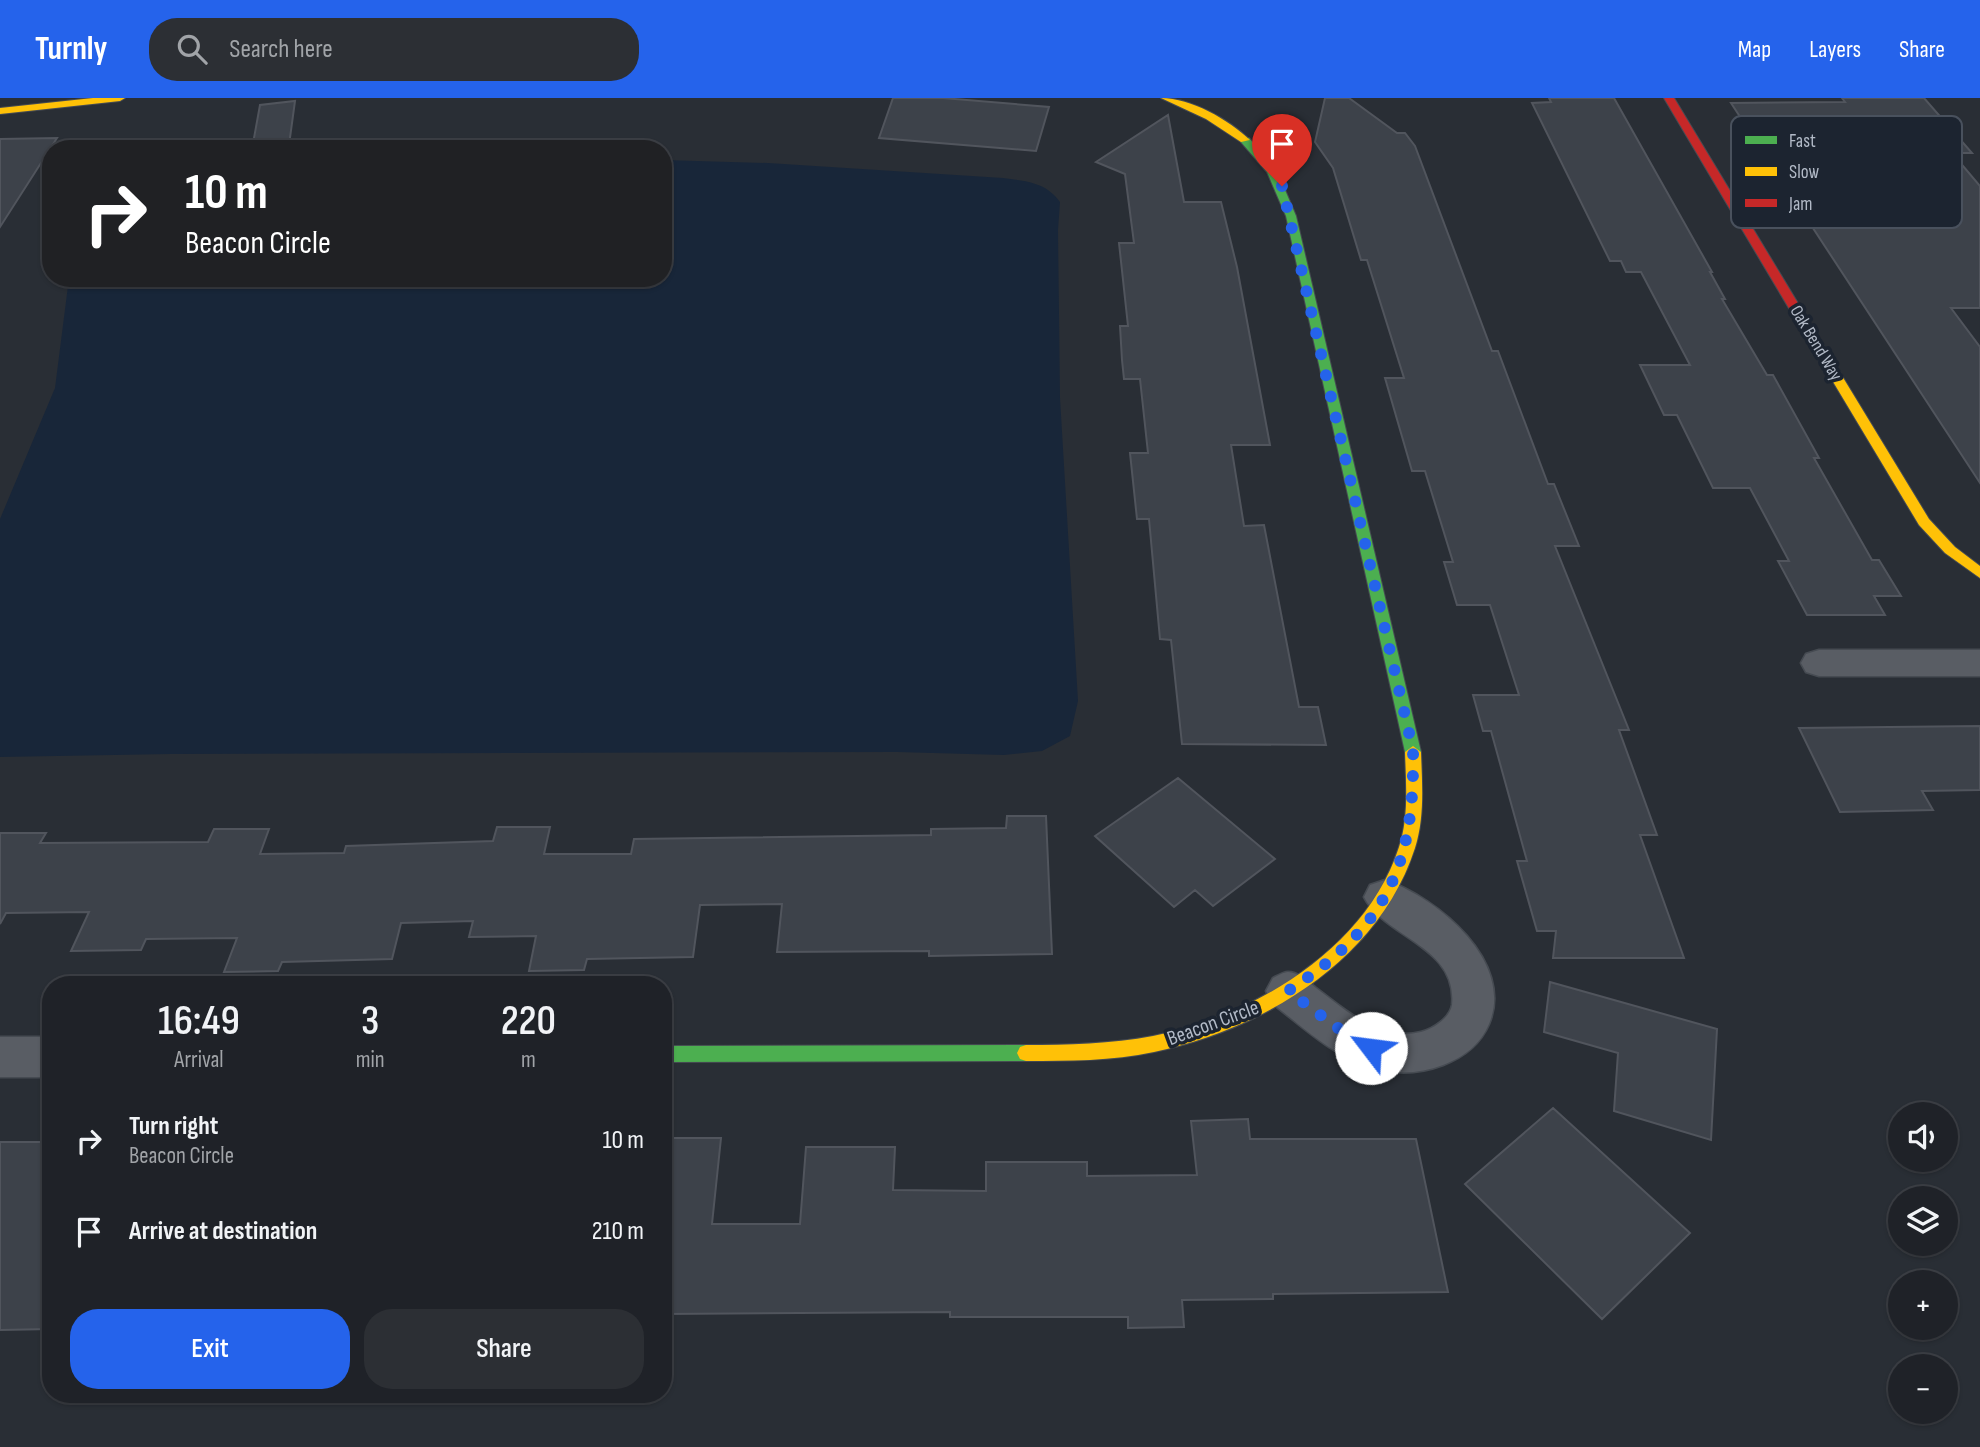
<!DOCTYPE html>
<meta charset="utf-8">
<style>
:root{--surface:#1f2228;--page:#2c2f34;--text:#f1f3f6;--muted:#a1a4a8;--line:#3c3f45;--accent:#2563eb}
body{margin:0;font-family:"Sofia Sans Condensed",sans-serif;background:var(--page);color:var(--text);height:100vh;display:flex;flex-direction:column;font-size:26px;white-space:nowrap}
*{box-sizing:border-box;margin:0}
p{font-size:23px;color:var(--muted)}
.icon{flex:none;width:38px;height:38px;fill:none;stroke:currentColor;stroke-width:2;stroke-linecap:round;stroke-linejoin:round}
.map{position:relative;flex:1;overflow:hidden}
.panel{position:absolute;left:42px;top:878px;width:630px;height:427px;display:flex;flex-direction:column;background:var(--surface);border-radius:28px;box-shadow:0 2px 5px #0004,0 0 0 2px var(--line)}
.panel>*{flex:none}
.top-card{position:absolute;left:42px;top:42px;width:630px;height:147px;border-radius:28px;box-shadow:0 2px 5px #0004,0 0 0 2px var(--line);background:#202124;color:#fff;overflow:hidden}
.tools{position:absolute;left:1888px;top:1004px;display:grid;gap:14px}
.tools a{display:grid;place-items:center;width:70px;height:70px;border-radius:50%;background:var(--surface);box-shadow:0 2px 5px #0004,0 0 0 2px var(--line);font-size:35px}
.pin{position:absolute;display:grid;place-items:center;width:60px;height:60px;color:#fff;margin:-72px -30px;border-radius:50% 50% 50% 0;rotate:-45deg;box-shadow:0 0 7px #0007}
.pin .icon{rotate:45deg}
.me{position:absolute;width:77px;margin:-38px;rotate:300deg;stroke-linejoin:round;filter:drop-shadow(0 0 5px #0008)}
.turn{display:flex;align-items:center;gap:24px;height:147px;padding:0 28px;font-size:32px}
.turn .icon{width:91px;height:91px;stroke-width:2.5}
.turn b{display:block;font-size:49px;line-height:60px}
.eta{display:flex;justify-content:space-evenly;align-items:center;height:119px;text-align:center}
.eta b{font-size:42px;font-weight:600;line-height:49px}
.cta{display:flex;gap:14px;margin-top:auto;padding:14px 28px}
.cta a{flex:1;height:80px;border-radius:28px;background:var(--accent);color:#fff;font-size:28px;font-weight:600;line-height:80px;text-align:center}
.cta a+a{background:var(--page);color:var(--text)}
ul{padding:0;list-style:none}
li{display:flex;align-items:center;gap:21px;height:91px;padding:0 28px}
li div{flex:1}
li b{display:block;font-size:26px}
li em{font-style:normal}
header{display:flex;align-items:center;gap:42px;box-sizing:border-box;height:98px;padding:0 35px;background:var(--accent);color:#fff}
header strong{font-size:33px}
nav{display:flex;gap:38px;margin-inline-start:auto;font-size:24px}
.search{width:490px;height:63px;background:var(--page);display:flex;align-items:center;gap:18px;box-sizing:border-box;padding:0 24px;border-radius:28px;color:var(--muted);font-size:26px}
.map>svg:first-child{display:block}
.water{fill:#182639}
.building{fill:#3d424a;stroke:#51555d;stroke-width:2}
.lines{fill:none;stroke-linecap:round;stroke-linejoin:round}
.street-casing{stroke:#464b52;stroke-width:3}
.fast-casing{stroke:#464b52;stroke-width:2}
.slow-casing{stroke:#464b52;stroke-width:2}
.jam-casing{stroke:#464b52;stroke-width:2}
.street{fill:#595d64;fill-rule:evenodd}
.fast{fill:#4caf50;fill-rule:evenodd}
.slow{fill:#ffc107;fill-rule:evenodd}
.jam{fill:#c62828;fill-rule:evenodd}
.route{stroke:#2563eb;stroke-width:12;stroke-dasharray:0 21.6}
.labels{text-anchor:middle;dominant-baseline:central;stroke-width:7;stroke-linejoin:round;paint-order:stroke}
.far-street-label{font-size:18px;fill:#b2bac7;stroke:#1c2430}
.street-label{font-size:21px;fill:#b2bac7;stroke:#1c2430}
.key{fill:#1c2430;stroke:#49515d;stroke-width:2}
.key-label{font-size:19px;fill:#b2bac7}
</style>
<header>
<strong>Turnly</strong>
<div class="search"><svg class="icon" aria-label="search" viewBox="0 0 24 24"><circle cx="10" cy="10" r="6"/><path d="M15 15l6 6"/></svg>Search here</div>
<nav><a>Map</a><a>Layers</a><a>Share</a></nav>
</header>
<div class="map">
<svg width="1980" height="1349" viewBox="0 0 1980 1349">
<rect width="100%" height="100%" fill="#292e35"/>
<path class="water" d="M663,62L768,65L1003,80C1026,83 1046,84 1060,104L1058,132L1060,300L1078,603L1070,638L1042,653L1004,657L897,654L171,656L0,659V421L55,290L69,180H663Z"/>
<path class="building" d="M893,0H943L1049,9L1036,53L879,40Z
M1325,0H1349L1397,35H1405L1415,48L1492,253H1498L1548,386H1554L1579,448H1555L1629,632H1619L1657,737H1640L1684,860H1553L1556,833H1537L1517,763H1527L1491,633H1483L1473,597H1519L1490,507H1457L1444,464H1453L1425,373H1412L1385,280H1404L1367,162H1361L1333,70L1315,44Z
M1549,0H1614L1712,174H1710L1725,201H1722L1767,277H1773L1819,360H1814L1872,462H1879L1901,498H1874L1885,517H1807L1778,463H1789L1750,390H1713L1677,317H1664L1640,267H1690L1641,174H1626L1621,163H1610L1532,5L1551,4Z
M1842,0H1924L1972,55H1952L1980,88V210H1951L1980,249V385L1731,5L1845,4Z
M295,3L289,47L252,51L260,7Z
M1168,17L1184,104H1221L1237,169L1270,347H1231L1244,428L1264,427L1299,609H1318L1326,647L1182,646L1171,542L1160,541L1149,421H1137L1130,355H1148L1140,281H1124L1122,262L1120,228H1128L1119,145H1134L1125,76L1096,64Z
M57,40L0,129V41Z
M1980,628V692L1922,693L1933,712L1840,714L1799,630Z
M1178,680L1275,761L1213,808L1195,792L1174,809L1095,738Z
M1007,718H1046L1052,856L929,858V853L777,854L782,806L700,807L693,859L587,861L584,872L529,873L536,838L469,839L473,823L401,825L392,861L282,864L278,873L224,874L237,840L146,841L141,852L71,853L89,814L6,815L0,826V735H46L40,745L208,744L214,731H269L260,756L344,755L346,748L493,743L497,729H550L544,756H631L634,741L931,737V731L1006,730Z
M1550,884L1717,931L1711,1042L1614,1013L1618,955L1544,934Z
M1553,1010L1690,1135L1602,1221L1465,1086Z
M1248,1021L1250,1041H1416L1448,1194L1273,1196V1201L1182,1202L1184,1229L1128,1230V1219H950V1214L663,1216V1040H721L712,1126H800L806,1049H895L893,1092L986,1093V1064H1087V1078L1197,1077L1191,1023Z
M0,1044H51V1231L0,1232Z"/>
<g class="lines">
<g class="street-casing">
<path id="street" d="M1819,552H1980V578H1819L1806,574L1801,565L1806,556Z
M1385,782C1438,800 1515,864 1489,926C1480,947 1464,959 1443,967C1419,976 1395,977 1370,969C1332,957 1304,930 1273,906L1266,893L1273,880C1277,878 1284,874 1288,874C1298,874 1309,884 1316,890C1347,913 1379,944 1421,934C1433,931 1450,920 1452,907C1458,848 1385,840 1364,799L1370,787Z
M0,939H51V979H0Z"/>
</g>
<g class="fast-casing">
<path id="fast" d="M1241,40H1249L1277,73L1296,118L1421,654L1413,660L1405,654L1286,118L1267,74L1241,44Z
M1026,947L1032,949L1035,955L1032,961L1026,963L663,964V948Z"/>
</g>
<g class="slow-casing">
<path id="slow" d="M93,0H125L120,3L0,16V10Z
M1161,0C1191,0 1229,22 1250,42L1241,44L1206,21Z
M1802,218L1808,222L1929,421L1955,449L1980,468V480L1945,455L1919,427L1796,222Z
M1413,648L1421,654C1422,685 1425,719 1415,750C1379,862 1264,931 1154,954C1112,963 1068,963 1026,963L1020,961L1017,955L1020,949L1026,947C1068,947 1111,946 1153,938C1253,918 1366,852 1399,749C1409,719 1406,685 1405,654Z"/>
</g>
<g class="jam-casing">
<path id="jam" d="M1664,0H1674L1808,222L1806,224L1802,226L1796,222Z"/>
</g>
<use href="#street" class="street"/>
<use href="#fast" class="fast"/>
<use href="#slow" class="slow"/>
<use href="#jam" class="jam"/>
</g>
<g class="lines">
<path class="route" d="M1282,88L1413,652C1415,768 1387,828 1288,893L1342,933L1371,950"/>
</g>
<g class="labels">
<g class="far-street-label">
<text transform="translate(1816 245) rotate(59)">Oak Bend Way</text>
</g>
<g class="street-label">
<text transform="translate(1213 925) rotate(-20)">Beacon Circle</text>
</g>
</g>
<rect x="1731" y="18" width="231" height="112" rx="10" class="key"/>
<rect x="1745" y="38" width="32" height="8" fill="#4caf50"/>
<rect x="1745" y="69" width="32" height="9" fill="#ffc107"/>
<rect x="1745" y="101" width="32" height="8" fill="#c62828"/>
<g class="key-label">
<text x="1789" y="49">Fast</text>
<text x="1789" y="80">Slow</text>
<text x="1789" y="112">Jam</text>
</g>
</svg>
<div class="tools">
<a><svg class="icon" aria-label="sound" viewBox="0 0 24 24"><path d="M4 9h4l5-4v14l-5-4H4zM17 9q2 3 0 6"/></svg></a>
<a><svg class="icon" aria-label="layers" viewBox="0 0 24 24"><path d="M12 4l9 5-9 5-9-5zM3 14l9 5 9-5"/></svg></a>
<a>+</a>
<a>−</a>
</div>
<div class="pin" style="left:1282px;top:88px;background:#d93025"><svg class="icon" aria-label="arrive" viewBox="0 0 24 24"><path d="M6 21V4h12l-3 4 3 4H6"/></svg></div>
<svg class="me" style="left:1371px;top:950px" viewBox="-20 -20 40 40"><circle r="19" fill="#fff"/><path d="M0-13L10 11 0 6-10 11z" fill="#2563eb"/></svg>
<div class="top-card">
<div class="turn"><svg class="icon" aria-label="right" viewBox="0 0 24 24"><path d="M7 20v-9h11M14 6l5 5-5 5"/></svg><div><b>10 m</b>Beacon Circle</div></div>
</div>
<section class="panel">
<div class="eta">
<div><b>16:49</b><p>Arrival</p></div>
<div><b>3</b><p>min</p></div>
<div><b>220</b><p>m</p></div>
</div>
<ul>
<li><svg class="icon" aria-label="right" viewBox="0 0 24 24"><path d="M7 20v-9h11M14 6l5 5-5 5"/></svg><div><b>Turn right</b><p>Beacon Circle</p></div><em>10 m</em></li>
<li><svg class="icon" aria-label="arrive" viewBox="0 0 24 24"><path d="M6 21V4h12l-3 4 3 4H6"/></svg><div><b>Arrive at destination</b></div><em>210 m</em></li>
</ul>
<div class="cta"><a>Exit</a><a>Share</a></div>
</section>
</div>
